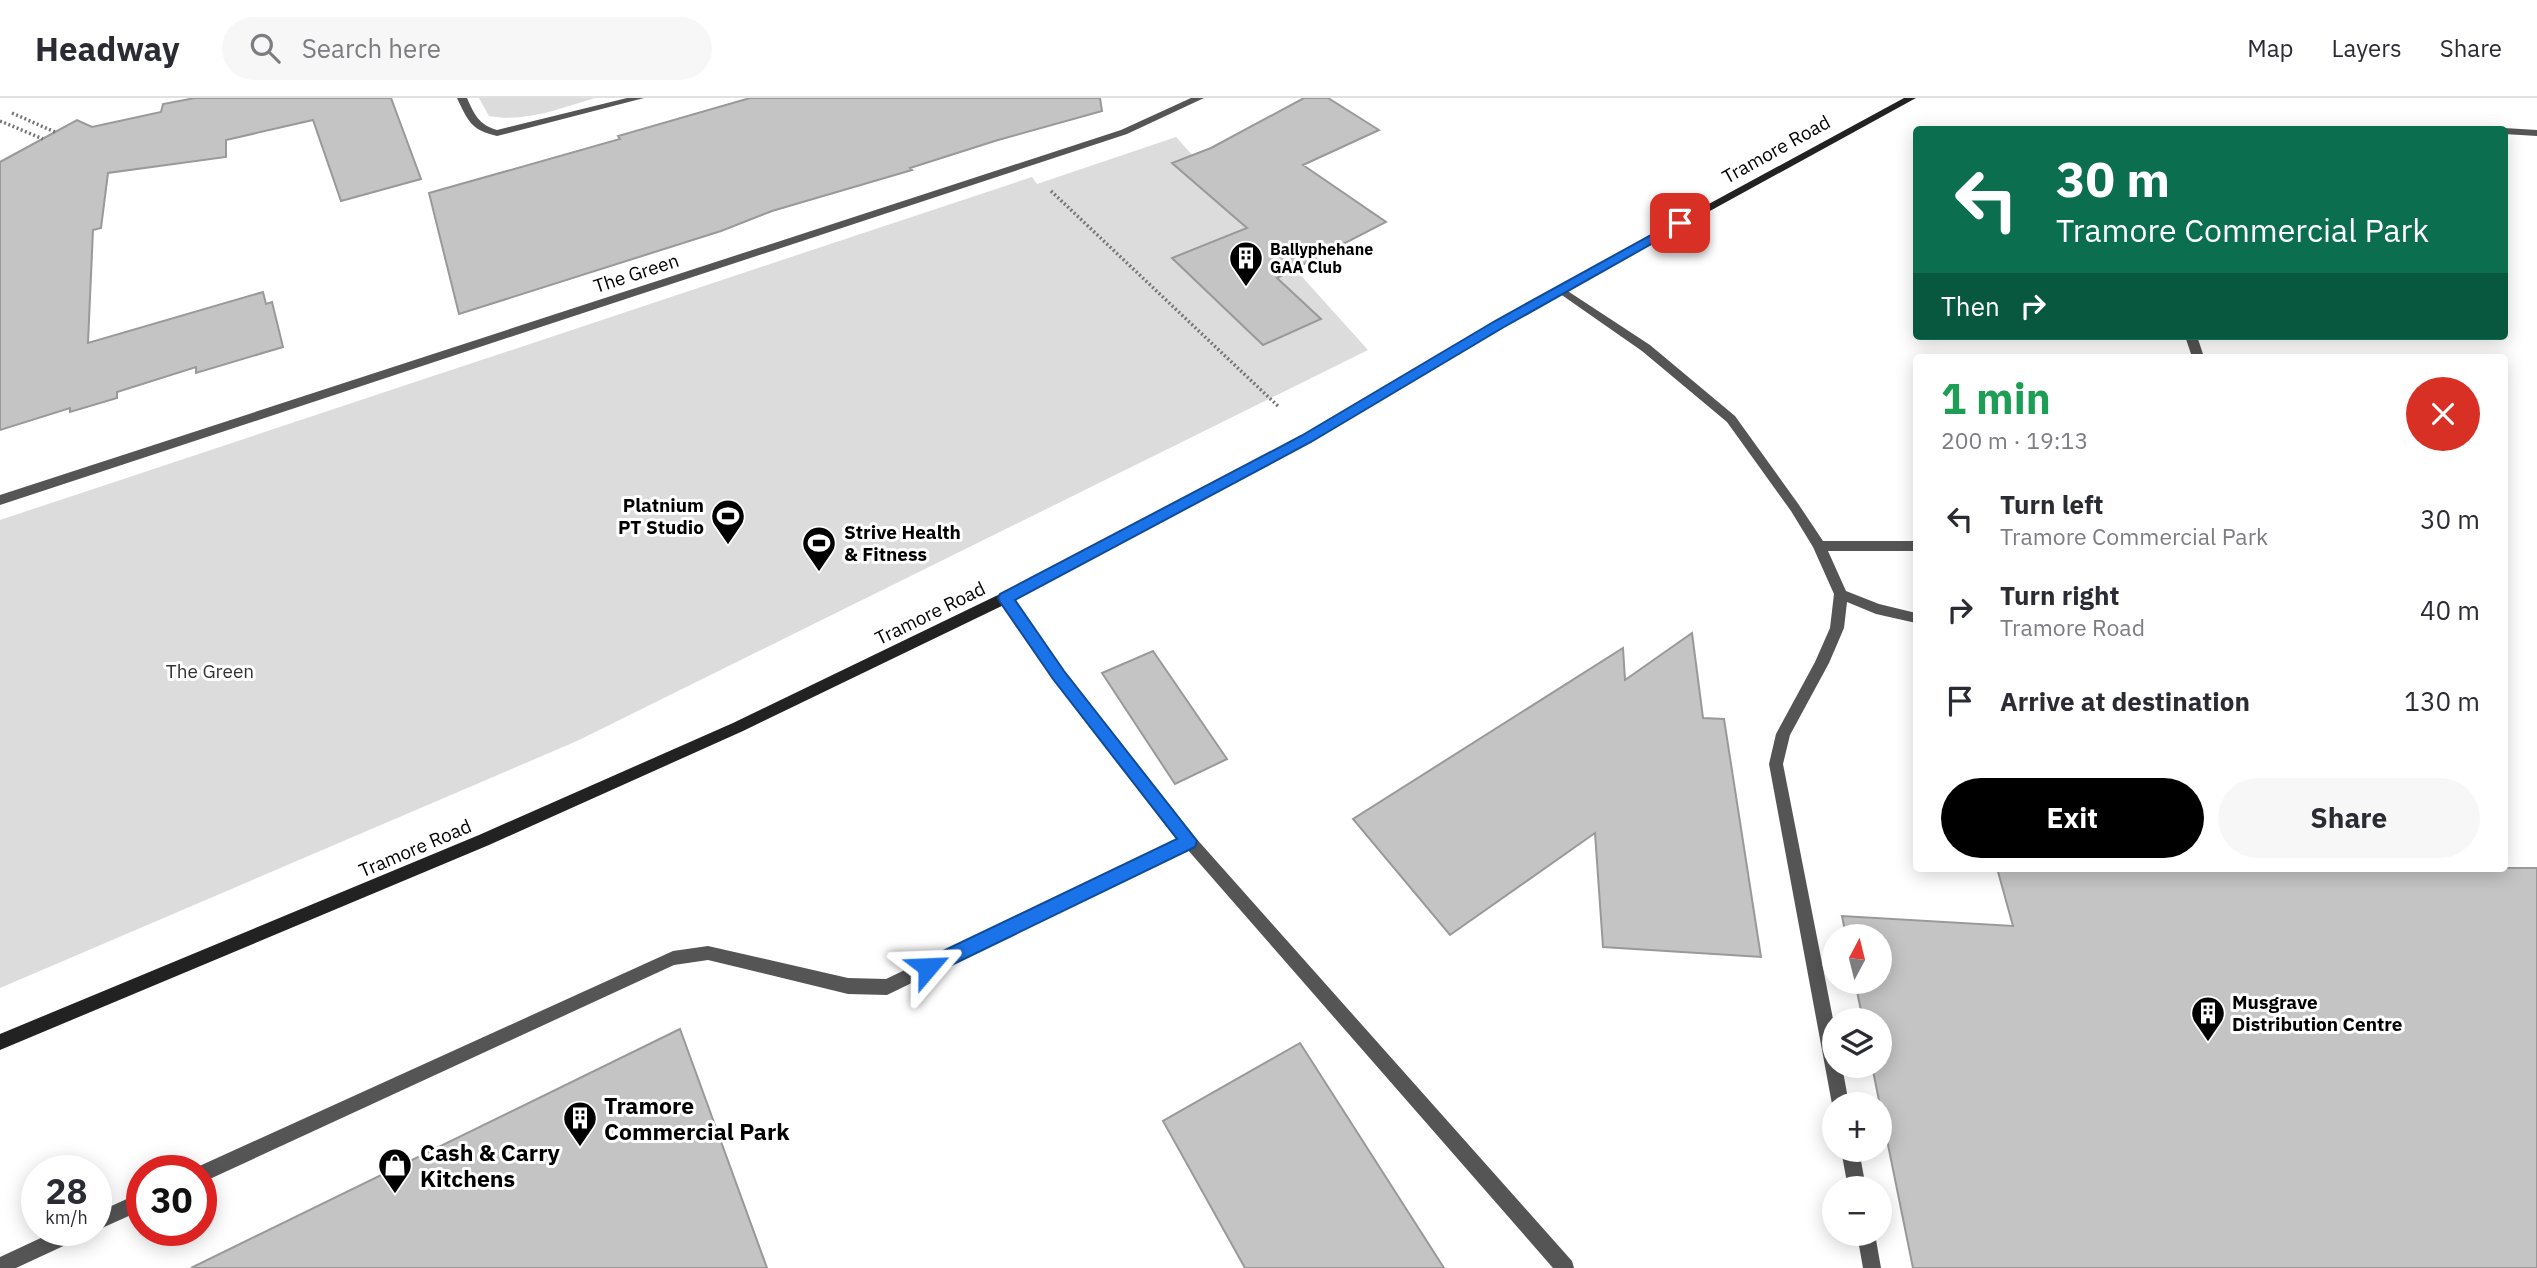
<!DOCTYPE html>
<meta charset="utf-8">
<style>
:root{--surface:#fff;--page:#f7f7f7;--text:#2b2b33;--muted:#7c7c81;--line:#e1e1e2;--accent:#000}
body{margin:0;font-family:"IBM Plex Sans",sans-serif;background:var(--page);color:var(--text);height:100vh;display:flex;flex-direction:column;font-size:26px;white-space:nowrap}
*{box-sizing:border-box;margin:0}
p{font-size:23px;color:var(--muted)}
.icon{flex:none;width:38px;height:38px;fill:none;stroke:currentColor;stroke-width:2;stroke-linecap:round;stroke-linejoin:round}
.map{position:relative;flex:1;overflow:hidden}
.side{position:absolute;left:1913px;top:256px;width:595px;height:518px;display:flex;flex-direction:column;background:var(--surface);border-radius:7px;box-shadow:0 4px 18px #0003}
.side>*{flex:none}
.guide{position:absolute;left:1913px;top:28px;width:595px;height:214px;border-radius:7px;box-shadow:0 4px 18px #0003;background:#0b6e4f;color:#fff;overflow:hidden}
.needle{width:46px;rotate:7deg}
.controls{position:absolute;left:1822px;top:826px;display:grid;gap:14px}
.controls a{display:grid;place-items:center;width:70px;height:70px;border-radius:50%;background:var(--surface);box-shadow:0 4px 18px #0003;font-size:35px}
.speed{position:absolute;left:21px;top:1057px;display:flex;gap:14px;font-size:35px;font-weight:700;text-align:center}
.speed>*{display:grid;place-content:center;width:91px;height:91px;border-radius:50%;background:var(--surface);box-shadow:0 4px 18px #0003;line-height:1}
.speed small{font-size:18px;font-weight:400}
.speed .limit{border:10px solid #d22;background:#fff;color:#111}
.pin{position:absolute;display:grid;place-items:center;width:60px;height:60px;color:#fff;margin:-30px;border-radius:14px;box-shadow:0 4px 10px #0006}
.me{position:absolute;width:77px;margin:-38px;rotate:64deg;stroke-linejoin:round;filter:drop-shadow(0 0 5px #0008)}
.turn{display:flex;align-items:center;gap:24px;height:147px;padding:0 28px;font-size:32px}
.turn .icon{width:91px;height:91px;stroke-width:2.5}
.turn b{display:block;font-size:49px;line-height:60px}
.then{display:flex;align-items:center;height:66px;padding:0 28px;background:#0003;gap:14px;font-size:26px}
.round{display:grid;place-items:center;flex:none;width:74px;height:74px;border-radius:37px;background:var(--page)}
.head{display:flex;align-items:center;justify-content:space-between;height:119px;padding:0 28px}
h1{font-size:42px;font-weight:700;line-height:52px;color:#1e9e55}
.action{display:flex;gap:14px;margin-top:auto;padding:14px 28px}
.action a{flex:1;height:80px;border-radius:42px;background:var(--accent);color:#fff;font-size:28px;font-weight:700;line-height:80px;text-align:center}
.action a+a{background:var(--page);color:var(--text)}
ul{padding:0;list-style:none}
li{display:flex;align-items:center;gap:21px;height:91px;padding:0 28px}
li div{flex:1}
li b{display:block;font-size:26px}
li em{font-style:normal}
header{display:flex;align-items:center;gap:42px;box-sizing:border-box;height:98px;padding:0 35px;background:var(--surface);border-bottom:2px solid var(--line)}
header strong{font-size:33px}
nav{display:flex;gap:38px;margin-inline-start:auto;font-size:24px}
.search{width:490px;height:63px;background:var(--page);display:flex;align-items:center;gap:18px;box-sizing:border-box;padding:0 24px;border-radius:38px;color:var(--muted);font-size:26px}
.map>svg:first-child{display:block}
.green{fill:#dcdcdc}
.building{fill:#c4c4c4;stroke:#999;stroke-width:2}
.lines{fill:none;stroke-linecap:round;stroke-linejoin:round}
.path{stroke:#777;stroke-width:3.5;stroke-dasharray:2 2.5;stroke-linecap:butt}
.lane{fill:#555;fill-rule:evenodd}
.street{fill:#555;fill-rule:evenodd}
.secondary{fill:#222;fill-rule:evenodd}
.route{fill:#1a73e8;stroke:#114b97;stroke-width:2}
.labels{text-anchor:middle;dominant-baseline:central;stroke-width:6;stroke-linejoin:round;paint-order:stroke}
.far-poi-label{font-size:16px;font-weight:bold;fill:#000;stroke:#fff;text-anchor:start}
.street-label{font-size:19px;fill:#000;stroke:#fff}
.poi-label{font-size:19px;font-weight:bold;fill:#000;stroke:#fff;text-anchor:start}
.park-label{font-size:19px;fill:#333;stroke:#fff}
.near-poi-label{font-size:23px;font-weight:bold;fill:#000;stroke:#fff;text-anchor:start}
</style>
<header>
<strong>Headway</strong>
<div class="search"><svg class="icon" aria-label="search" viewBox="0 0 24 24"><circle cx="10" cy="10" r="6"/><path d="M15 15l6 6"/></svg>Search here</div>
<nav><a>Map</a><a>Layers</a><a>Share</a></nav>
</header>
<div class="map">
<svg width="2537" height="1170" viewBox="0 0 2537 1170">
<rect width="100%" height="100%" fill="#fff"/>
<path class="green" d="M479,0H595C561,10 525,25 489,18Z
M1176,39L1368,252L577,643L0,890V422L1032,79L1037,86Z"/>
<path class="building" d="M195,0H391L421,81L341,103L313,22L226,42V59L108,75L101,130L93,132L88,245L263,194L266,206L272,204L283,249L196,275V269L117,294V300L70,314V310L0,332V64L77,22L92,29L161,14L163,6Z
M750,0H1100L1102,13L998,42L910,70L912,72L772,113L721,133L459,216L429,95L620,41L618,38Z
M1304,0H1328L1379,32L1303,67L1386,124L1277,180L1321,221L1263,247L1172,160L1247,130L1172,65L1211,50Z
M1692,535L1703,620L1724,621L1761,859L1603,849L1595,735L1450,837L1353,721L1623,550L1625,582Z
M1153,553L1227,661L1175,686L1102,575Z
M1997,770H2537V1170H1913L1872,968H1880V922H1863L1855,884H1880V838H1846L1842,818L2013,828Z
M680,931L767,1170H191Z
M1300,945L1444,1170H1245L1163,1023Z"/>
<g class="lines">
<path class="path" d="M12,15L55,34
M0,23L43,41
M1051,93L1279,309"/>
<path class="lane" d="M2504,30L2537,32V38L2504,36V32H2500Z
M1560,188L1650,247L1735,318L1799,407L1823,443H1916V453H1828L1846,493L1879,506L1916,515V525L1876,516L1847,504L1844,530L1829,565L1790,637L1783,666L1834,926V968H1842L1849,1006H1834V1010L1832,1006L1769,666L1776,636L1815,564L1830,530L1834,496L1813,449L1791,413L1727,324L1642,253L1556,193V189Z
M2185,238H2197L2204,259H2192Z
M1841,1052H1859L1866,1090H1848Z
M1857,1136H1875L1881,1170H1863Z"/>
<path class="street" d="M457,0H467C474,16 479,27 497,32L627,0H644L497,38C471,32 468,23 457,0Z
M1191,0H1204L1127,36L0,407V397L1121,32Z
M1005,495L1010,496L1063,573L1194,738L1572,1163L1574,1170H1553L1187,751L887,897L848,896L708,862L674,867L201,1085V1073H194L195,1070L673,853L708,848L848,880L886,881L1178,741L1053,581L1000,504L998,500Z
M142,1094V1112L102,1130L96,1133L94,1132H96V1115Z
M58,1132H88L85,1138L16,1170H0V1159Z"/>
<path class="secondary" d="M1904,0H1916L1564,193L1310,344L1010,504L743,633L489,747L0,952V936L479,737L733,625L1000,496L1302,338L1556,189Z"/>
</g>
<path class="route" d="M1680,121L1685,122V127L1504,229L1311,344L1015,502L1064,573L1197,743L1195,749L935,875L928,877L922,875L919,869L922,863L1177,741L1053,581L1000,504L998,500L1000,496L1301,338L1495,223Z"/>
<defs>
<g id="building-pin" transform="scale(1.75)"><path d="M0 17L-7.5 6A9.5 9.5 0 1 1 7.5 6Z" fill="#000" stroke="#fff"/><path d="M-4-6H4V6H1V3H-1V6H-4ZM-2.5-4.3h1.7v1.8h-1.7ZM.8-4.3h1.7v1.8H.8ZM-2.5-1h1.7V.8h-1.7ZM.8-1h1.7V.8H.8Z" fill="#fff"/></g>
<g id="stadium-pin" transform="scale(1.75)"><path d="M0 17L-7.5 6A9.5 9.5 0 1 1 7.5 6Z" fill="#000" stroke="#fff"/><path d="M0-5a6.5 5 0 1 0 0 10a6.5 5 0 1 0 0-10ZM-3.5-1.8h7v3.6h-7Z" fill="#fff"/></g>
<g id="shop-pin" transform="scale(1.75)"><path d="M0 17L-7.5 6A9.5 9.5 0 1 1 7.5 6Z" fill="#000" stroke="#fff"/><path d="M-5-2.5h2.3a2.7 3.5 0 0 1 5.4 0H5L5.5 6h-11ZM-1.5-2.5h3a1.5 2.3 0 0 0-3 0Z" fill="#fff"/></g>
</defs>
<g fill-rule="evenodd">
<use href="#building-pin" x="1246" y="160"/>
<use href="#stadium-pin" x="728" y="418"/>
<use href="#stadium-pin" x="819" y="445"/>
<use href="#building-pin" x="2208" y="915"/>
<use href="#building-pin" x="580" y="1020"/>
<use href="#shop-pin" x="395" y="1067"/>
</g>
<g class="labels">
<g class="far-poi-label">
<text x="1270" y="151">Ballyphehane<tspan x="1270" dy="18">GAA Club</tspan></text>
</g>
<g class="street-label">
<text transform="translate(1776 51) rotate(-29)">Tramore Road</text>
<text transform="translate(636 175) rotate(-18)">The Green</text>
<text transform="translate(930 515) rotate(-26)">Tramore Road</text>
<text transform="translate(415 750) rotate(-23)">Tramore Road</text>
</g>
<g class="poi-label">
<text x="704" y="407" text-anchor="end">Platnium<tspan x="704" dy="22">PT Studio</tspan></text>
<text x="844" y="434">Strive Health<tspan x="844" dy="22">&amp; Fitness</tspan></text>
<text x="2232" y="904">Musgrave<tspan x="2232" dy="22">Distribution Centre</tspan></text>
</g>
<g class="park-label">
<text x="210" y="573">The Green</text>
</g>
<g class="near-poi-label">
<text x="604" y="1007">Tramore<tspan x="604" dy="26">Commercial Park</tspan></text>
<text x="420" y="1054">Cash &amp; Carry<tspan x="420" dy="26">Kitchens</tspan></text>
</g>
</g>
</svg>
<div class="controls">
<a><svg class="needle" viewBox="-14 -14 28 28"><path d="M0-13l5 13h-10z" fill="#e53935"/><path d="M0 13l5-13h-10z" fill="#7c7c81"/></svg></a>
<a><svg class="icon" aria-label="layers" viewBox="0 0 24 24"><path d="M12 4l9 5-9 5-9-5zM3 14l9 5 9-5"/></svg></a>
<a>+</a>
<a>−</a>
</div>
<div class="speed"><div>28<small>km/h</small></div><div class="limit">30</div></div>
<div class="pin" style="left:1680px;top:125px;background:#d93025"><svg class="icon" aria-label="arrive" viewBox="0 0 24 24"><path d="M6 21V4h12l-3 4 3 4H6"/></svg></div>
<svg class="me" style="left:928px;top:869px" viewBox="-20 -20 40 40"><path d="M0-17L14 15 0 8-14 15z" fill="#1a73e8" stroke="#fff" stroke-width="4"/></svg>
<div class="guide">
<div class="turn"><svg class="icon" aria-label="left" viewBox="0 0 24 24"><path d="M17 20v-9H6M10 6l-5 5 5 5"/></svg><div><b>30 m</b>Tramore Commercial Park</div></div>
<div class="then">Then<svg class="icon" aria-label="right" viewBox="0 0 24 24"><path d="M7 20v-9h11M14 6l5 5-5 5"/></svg></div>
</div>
<section class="side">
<div class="head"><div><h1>1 min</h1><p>200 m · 19:13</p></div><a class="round" style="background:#d93025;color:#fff"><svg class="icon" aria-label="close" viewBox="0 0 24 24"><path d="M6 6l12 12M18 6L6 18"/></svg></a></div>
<ul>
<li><svg class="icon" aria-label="left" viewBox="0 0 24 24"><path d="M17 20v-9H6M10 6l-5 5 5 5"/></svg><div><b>Turn left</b><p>Tramore Commercial Park</p></div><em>30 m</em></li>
<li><svg class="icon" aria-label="right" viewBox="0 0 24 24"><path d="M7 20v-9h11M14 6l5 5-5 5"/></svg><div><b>Turn right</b><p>Tramore Road</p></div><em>40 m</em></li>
<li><svg class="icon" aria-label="arrive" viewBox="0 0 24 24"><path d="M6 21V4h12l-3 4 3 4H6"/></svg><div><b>Arrive at destination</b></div><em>130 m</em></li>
</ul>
<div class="action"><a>Exit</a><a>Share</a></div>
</section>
</div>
